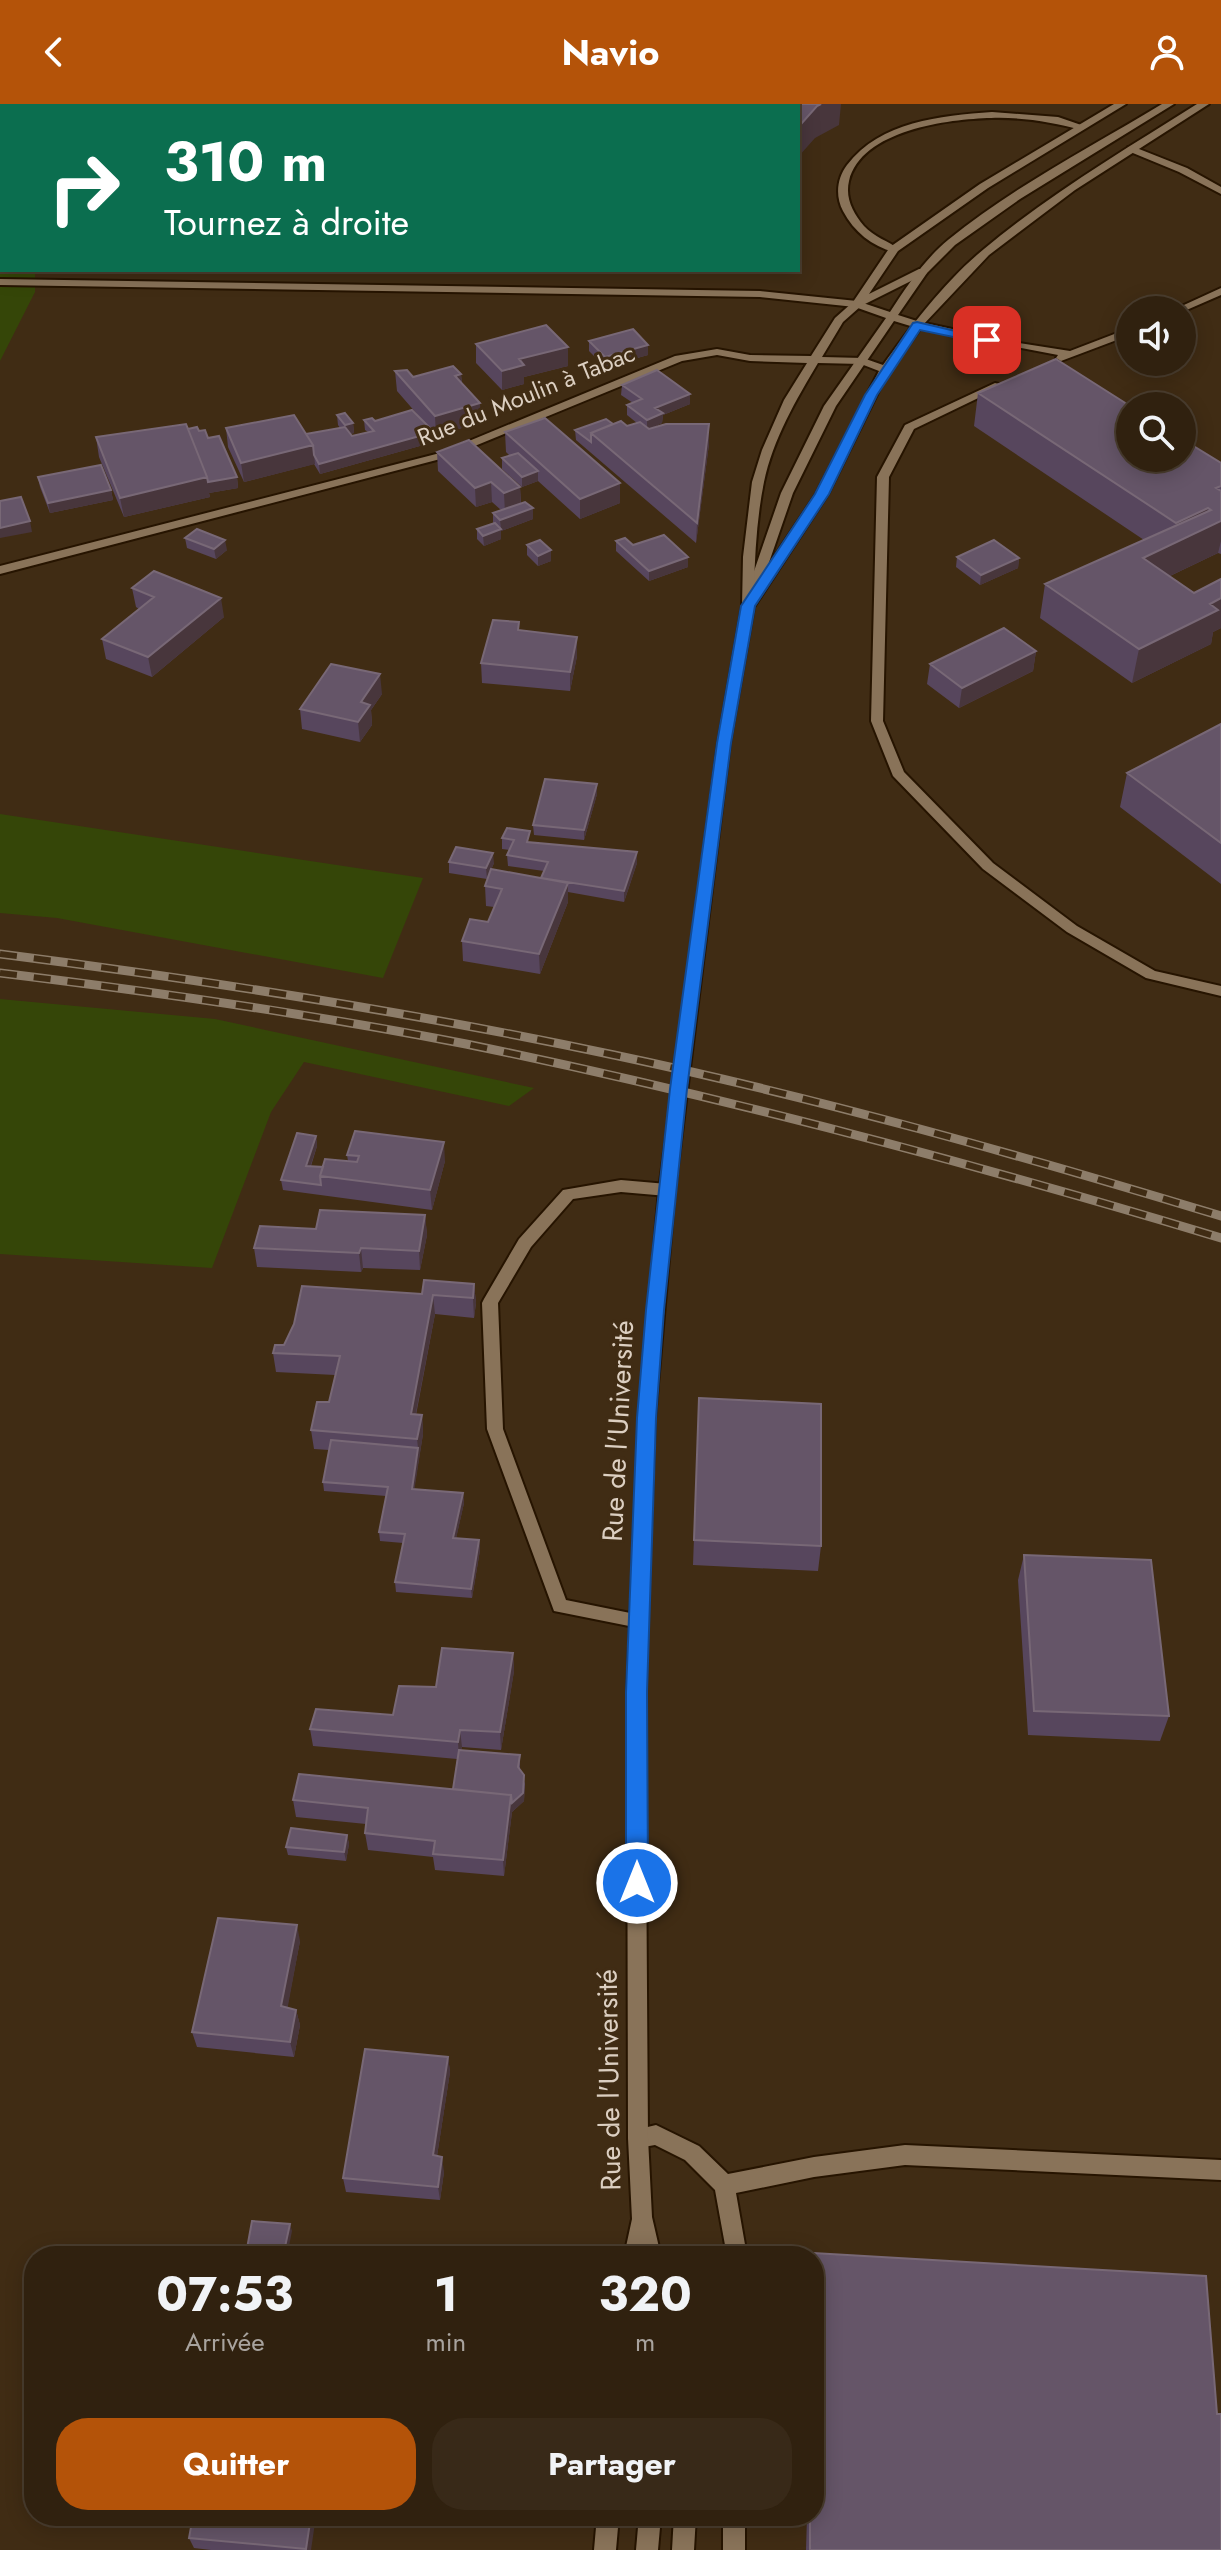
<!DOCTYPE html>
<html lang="fr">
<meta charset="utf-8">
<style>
:root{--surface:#30210f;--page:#382918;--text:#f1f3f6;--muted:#a8a39e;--line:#4b3e2f;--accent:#b45309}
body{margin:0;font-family:Jost,sans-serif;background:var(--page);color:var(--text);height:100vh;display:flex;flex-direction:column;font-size:30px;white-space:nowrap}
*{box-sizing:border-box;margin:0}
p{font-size:26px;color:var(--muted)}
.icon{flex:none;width:44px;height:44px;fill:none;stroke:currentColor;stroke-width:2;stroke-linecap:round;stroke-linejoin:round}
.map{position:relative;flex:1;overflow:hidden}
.side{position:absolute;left:24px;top:2142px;width:800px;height:280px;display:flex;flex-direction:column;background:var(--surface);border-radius:32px;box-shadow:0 4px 20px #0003,0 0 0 2px var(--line)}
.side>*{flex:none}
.hud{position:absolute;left:0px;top:0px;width:800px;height:168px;box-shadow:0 4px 20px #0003,0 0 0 2px var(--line);background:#0b6e4f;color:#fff;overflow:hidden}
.controls{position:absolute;left:1116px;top:192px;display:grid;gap:16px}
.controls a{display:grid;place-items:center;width:80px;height:80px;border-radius:50%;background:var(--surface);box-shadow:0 4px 20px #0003,0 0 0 2px var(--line);font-size:40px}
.pin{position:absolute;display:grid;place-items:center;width:68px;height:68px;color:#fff;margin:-34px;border-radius:16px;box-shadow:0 4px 12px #0006}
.me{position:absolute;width:88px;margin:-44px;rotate:0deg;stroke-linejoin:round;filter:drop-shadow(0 0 6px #0008)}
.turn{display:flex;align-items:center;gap:28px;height:168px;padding:0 32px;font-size:36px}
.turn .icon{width:104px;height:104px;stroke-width:2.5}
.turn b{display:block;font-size:56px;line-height:68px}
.eta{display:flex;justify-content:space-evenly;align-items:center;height:136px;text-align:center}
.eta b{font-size:48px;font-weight:700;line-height:56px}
.primary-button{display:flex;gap:16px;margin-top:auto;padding:16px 32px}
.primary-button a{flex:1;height:92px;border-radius:32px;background:var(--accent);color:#fff;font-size:32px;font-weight:700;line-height:92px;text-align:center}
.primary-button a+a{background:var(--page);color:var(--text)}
header{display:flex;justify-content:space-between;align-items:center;height:104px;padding:0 32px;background:var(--accent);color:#fff;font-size:36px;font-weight:700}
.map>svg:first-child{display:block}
.green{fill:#354608}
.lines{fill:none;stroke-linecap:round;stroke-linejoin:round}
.service-casing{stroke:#261400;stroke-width:4}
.minor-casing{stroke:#261400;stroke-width:4}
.service{fill:#897359;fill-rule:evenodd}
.minor{fill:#897359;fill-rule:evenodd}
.rail-casing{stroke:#8d7d6a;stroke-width:9}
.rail{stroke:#402c14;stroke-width:6;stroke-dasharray:17;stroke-linecap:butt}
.wall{fill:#57465d}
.shaded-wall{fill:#48363c}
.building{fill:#655568;stroke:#786876;stroke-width:2}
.route{fill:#1a73e8;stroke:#114b97;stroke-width:2}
.labels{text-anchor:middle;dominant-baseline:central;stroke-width:6;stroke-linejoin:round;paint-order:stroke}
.far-street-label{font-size:24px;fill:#dccfc1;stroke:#402c14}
.street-label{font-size:28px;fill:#dccfc1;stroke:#402c14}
</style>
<header><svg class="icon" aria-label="back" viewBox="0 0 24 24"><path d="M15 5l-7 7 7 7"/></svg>Navio<svg class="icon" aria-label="person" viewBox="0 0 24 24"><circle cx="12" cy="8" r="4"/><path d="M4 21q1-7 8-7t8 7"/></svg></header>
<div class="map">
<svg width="1221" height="2446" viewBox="0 0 1221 2446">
<rect width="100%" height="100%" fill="#402c14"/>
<path class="green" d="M54,0H391L53,2Z
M0,72L2,166H35V188L0,257Z
M0,710L423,774L383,874L57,814L0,809Z
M0,895L215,915L534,984L509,1002L304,958L271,1008L212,1164L0,1150Z"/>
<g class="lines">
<g class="service-casing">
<path id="service" d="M2,0H12L2,3Z
M1162,0H1174L1020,95L955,141L927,169L898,211L920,218L1012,238L1070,247L1130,224V231L1061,257L1056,254L1058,251L917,224L894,217L836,302L793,389L754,502L748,506L742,502L781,389L824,302L886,214L855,203L760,193L0,181V175L760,187L857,197L890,208C907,182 924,156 948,136C1013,83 1091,43 1162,0Z
M992,8L1058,13L1087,23L1082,26C1052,18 1023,13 991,14C949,15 861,26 849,77C845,94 853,109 864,122C874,133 888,137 899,145L894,148C872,142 854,128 843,107C835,92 837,74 847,61C881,17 940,12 992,8Z
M1128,43H1134L1187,64L1221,83V90L1179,68L1128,47Z
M1221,184V191L1182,208V206H1173Z
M995,279L999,280V284L914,325L889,373L883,617L904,668L993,759L1077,822L1155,867L1221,882V892L1146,874L1067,828L983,765L893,672L871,617L877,373L905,321Z
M621,1076L667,1080L675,1086L667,1092L621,1088L573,1095L531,1143L498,1199L503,1325L566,1496L645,1512L648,1517L645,1522L639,1524L554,1507L487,1325L482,1199L484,1195L519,1135L563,1086Z
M656,2021L699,2042L728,2070L814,2053L905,2041L1221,2056V2076L905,2061L814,2073L736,2089L747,2152H727L715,2086L685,2056L655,2041L638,2044L631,2041L628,2034L631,2027Z
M639,2412H661L658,2446H636Z
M723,2412H745V2446H723Z"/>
</g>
<g class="minor-casing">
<path id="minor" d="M1114,0H1126L988,84L898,147L869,190L919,165H927V169L861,202L843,218L822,253L863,254L883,261C911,222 946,176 984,145C1050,90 1124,46 1197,0H1209L1075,86L989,151L922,222L885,274L828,390L754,503L730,639L675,1086L655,1314L645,1588L648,2034L652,2113L661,2152H624L632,2115L628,2034L627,1588L639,1314L659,1086L718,639L742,502L743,453L752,378L762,346L784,296L807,259L750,257L717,251L682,257L448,353L0,470V462L440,349L675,252L717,245L750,251L811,252L835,214L853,198L890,143L980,80ZM818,259L861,260L879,267L816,390L754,483C755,449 757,412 764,378C773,335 796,296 818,259Z
M597,2412H619L616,2446H594Z
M674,2412H696L694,2446H672Z"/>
</g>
<use href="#service" class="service"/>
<use href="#minor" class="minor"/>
<g class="rail-casing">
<path id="rail" d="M0,850C206,876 410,908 614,951C819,994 1020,1051 1221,1112
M0,869C156,888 312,910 466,940C721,992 972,1059 1221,1134"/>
</g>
<use href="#rail" class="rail"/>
</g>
<path class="wall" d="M554,0H670L674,2H554Z
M589,237L648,241V251L605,263L589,247Z
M476,240L568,262L524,273V280L502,286L476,259Z
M395,267L413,273L461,270L462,280L481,318L436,332L434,329V338L320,370L314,360L244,378L228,343L226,324L306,330L340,324L338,321L337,311L353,319L354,329L350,330L352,332L368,328L365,326L364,316L430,325L397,287Z
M622,281L690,290V300L663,311L662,319L649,325L709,340L696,439L576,336L575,326L613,320L627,322L637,319L627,311V301L633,299L621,291Z
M978,289L1221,359V450L1218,449L1170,472L1194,489L1221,475V524L1213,528L1211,540L1132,579L1040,514L1045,480L1144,436L974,322Z
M188,325L199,327L208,334L237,373L238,384L209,389L210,393L124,413L99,353L96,333Z
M505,328L620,379V399L580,415L538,377L522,383L502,365V354L510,352L506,348Z
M437,348L520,383L521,399L533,415L501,427V435L484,442L477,435V425L493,419V409L501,406L492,398L476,403L438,367Z
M38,373L111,386L113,396L50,409L40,383Z
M185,434L227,446L216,455L187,444Z
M616,437L688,453V463L649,477L616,447Z
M527,441L551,457L538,462L527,451Z
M957,453L1019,454L1018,464L980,481L956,463Z
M132,484L224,513L152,573L106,555L102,535L139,505L136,503Z
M519,527L577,552L570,587L482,579L481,559Z
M1036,547L1033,567L959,604L927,580L930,560Z
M382,590L371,606L372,621L360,638L302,625L300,605Z
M1221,620V780L1120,703L1127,669Z
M597,690L584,736L534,731L533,721Z
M502,734L530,738L637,759L624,798L568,788V798L540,870L463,857L462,837L488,818L494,803L486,802L485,782L541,774L544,767L508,762L507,751L510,746L502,745Z
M449,758L494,759L487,775L449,769Z
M316,1032L317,1042L311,1062L323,1063L348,1057L347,1051L445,1057L432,1106L283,1086L281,1076Z
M425,1111L427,1131L420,1166L363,1164L361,1168L257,1163L254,1144L316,1125Z
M474,1180L476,1199L474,1214L435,1210L416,1311H422L423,1330L414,1385L463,1389L464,1399L456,1434L479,1436L480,1446L472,1494L396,1488L395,1478L403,1439L380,1437L379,1428L386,1392L324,1387L323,1378L329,1346L314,1345L311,1326L329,1298L335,1271L276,1268L273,1249L284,1241L422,1190Z
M699,1294L821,1442L818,1467L693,1461Z
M1024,1451L1169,1612L1160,1637L1028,1631L1018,1476Z
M513,1549L514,1567L501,1646L462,1643L461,1646L520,1651V1665L525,1680L524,1697L512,1708L504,1772L435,1766L433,1753L368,1746L365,1729L366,1720L296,1713L293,1696L453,1685L457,1655L313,1642L310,1625L393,1611L436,1583Z
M347,1731L349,1740L346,1757L288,1751L286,1743Z
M300,1837L287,1904L296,1906L300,1921L294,1953L197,1943L192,1928Z
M448,1953L450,1968L437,2052L444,2068L440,2096L346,2088L343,2074Z
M193,2412L311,2446H211L194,2444L189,2434Z
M807,2412H814L1221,2446H806Z"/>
<path class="shaded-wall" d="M821,0H841L839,21L815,34L799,52L798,57V31L801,20L817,2Z
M802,62L800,95L798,96V64Z
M648,241V251L605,263V253Z
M568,243V262L524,273V280L502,286V267L519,255Z
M461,270L462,290L455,272Z
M690,290V300L663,311L662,319L647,326V316L655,304Z
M480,299L481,318L436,332L435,312Z
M353,319L354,329L345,331V321Z
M709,320V340L696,439L697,419Z
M434,328V338L320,370L319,360Z
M313,341L315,360L244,378L241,359Z
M538,367V377L522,383V373Z
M207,373H237L238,384L209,389L210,393L124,413L120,394Z
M491,378L492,398L476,403L475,384Z
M620,379V399L580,415V395Z
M520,383L521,403L505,409L504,389Z
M111,386L113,396L50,409L48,399Z
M533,404V415L501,427V435L484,442L483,432L501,425L500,416Z
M1208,404L1204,425L1221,417V437L1218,449L1136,488L1143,454L1172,440L1176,419Z
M30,417L32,428L0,434V424Z
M225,436L227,446L216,455L214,445Z
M551,446V457L538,462V452Z
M688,453V463L649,477V467Z
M1019,454L1018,464L980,481L981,471Z
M221,494L224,513L152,573L148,553Z
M1221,494V524L1213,528L1211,540L1132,579L1139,545L1210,500Z
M577,533V552L570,587V568Z
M1036,547L1033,567L959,604L962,584Z
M380,570L382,590L371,606L372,621L360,638L358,618L361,598Z
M597,680V690L584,736V726Z
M637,748V759L624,798V787Z
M493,749L494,759L487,775L486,764Z
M568,779V798L540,870L539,850Z
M316,1032L317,1042L307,1072L306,1062Z
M444,1038L445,1057L432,1106L430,1086Z
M425,1111L427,1131L420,1166L419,1147Z
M361,1144L363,1164L361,1168L359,1149Z
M474,1180L476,1199L474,1214L473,1194Z
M433,1191L435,1210L412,1329L411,1310Z
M422,1311L423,1330L413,1395L412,1385L418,1344L417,1335Z
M463,1389L464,1399L454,1444L453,1434Z
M479,1436L480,1446L472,1494L471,1485Z
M513,1549L514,1567L501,1646L500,1628Z
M460,1626L462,1643L459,1655L458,1638Z
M524,1671V1697L512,1708L504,1772L503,1756L511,1691Z
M347,1731L349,1740L346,1757L344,1748Z
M297,1821L300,1837L285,1918L281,1902Z
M296,1906L300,1921L294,1953L290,1938Z
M448,1953L450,1968L435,2065L433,2051Z
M442,2053L444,2068L440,2096L438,2083Z
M290,2120L292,2127L287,2152H283Z
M311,2412H316L311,2446H306Z"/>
<path class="building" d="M576,0H670L674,2H578Z
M757,0H821L817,2L801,20L798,31V2H756Z
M546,221L568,243L519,255L524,261L502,267L476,240Z
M633,225L648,241L605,253L589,237Z
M1056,255L1130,302V354H1182V335L1221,359V382L1216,384L1221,387V417L1143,454L1194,489L1221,475V494L1210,500L1218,506L1139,545L1045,480L1211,406L1208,404L1176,419L978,289Z
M453,262L461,270L455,272L480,299L435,312L395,267L407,266L413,273Z
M657,266L690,290L655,304L663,309L647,316L627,301L642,295L622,281Z
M412,306L434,328L319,360L314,351L313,341L306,330L345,323L352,332L374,327L364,316L372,314L375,317Z
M345,309L353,319L345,321L337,311Z
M294,311L313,341L241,359L226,324Z
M545,314L620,379L580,395L505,328Z
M606,315L613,320L591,329V338L575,326Z
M621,317L627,322L640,318L649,325L666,320H709L697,419L591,329Z
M186,320L207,373L120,394L96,333Z
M197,323L199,327L205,326L208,334L219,332L237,373L208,378L207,373L188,325Z
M469,336L520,383L504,389L491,378L475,384L437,348Z
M518,349L538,367L522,373L502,354Z
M101,361L111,386L48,399L38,373Z
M21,393L30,417L0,424V397Z
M525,398L533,404L500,416L493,409Z
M495,419L501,425L483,432L477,425Z
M197,425L225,436L214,445L185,434Z
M664,431L688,453L649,467L616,437L625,434L633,441Z
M540,436L551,446L538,452L527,441Z
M994,436L1019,454L981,471L957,453Z
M154,467L221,494L148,553L102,535L154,493L132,484Z
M493,516L519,518L518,526L577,533L570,568L481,559Z
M1004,524L1036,547L962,584L930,560Z
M331,560L380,570L361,598L370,601L358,618L300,605Z
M1221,620V739L1127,669Z
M545,675L597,680L584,726L533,721Z
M507,724L530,727L527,738L637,748L624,787L541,774L548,758L507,751L514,736L502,734Z
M456,743L493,749L486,764L449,758Z
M491,765L568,779L539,850L462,837L470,815L488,818L502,785L485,782Z
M355,1027L444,1038L430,1086L320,1072L325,1055L357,1058L359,1052L347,1051Z
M297,1029L316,1032L306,1062L323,1063L320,1072L321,1081L281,1076Z
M320,1106L425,1111L419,1147L361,1144L359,1149L254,1144L260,1122L316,1125Z
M424,1176L474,1180L473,1194L433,1191L411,1310L422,1311L417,1335L311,1326L317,1298H329L340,1252L273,1249L275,1241H284L294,1220L302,1182L422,1190Z
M699,1294L821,1300V1442L694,1436Z
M331,1336L418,1344L412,1385L463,1389L453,1434L479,1436L471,1485L395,1478L405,1430L379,1428L388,1383L323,1378Z
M1024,1451L1151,1456L1169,1612L1034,1607Z
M442,1544L513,1549L500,1628L460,1626L458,1638L310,1625L316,1605L393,1611L399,1582L436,1583Z
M459,1646L520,1651L518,1663L524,1671L523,1689L512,1699L511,1691L453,1685Z
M299,1670L511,1691L503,1756L433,1750L435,1737L365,1729L368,1704L293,1696Z
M291,1724L347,1731L344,1748L286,1743Z
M218,1814L297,1821L281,1902L296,1906L290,1938L192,1928Z
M365,1945L448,1953L433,2051L442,2053L438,2083L343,2074Z
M252,2117L290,2120L283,2152L246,2150Z
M813,2149L1206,2172L1217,2310H1221V2446H810V2412H814V2152H813Z
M193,2412H311L306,2445L189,2434Z"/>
<path class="route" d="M917,218L994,236L987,240L920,226L877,291L829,390L755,502L731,639L687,985L664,1206L656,1314L647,1588L648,1779L645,1786L637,1789L629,1786L626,1779V1588L637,1314L646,1206L670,985L717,639L741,502L815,390L865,291L913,219Z"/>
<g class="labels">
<g class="far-street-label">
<text transform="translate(526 291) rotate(-22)">Rue du Moulin à Tabac</text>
</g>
<g class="street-label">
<text transform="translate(618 1327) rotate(-87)">Rue de l'Université</text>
<text transform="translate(609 1976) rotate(-91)">Rue de l'Université</text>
</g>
</g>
</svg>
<div class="controls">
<a><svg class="icon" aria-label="sound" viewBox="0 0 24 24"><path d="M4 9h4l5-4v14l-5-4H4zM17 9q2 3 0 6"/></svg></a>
<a><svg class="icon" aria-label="search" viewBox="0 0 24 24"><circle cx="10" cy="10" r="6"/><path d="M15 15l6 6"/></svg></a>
</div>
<div class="pin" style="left:987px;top:236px;background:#d93025"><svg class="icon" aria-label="arrive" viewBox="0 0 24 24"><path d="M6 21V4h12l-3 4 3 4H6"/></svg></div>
<svg class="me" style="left:637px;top:1779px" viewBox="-20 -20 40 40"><circle r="17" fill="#1a73e8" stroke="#fff" stroke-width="3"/><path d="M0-11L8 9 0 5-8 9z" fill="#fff"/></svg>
<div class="hud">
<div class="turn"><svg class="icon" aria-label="right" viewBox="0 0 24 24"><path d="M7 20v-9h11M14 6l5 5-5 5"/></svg><div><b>310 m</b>Tournez à droite</div></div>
</div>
<section class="side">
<div class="eta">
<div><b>07:53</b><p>Arrivée</p></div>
<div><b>1</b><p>min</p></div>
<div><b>320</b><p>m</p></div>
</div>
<div class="primary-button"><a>Quitter</a><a>Partager</a></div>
</section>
</div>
